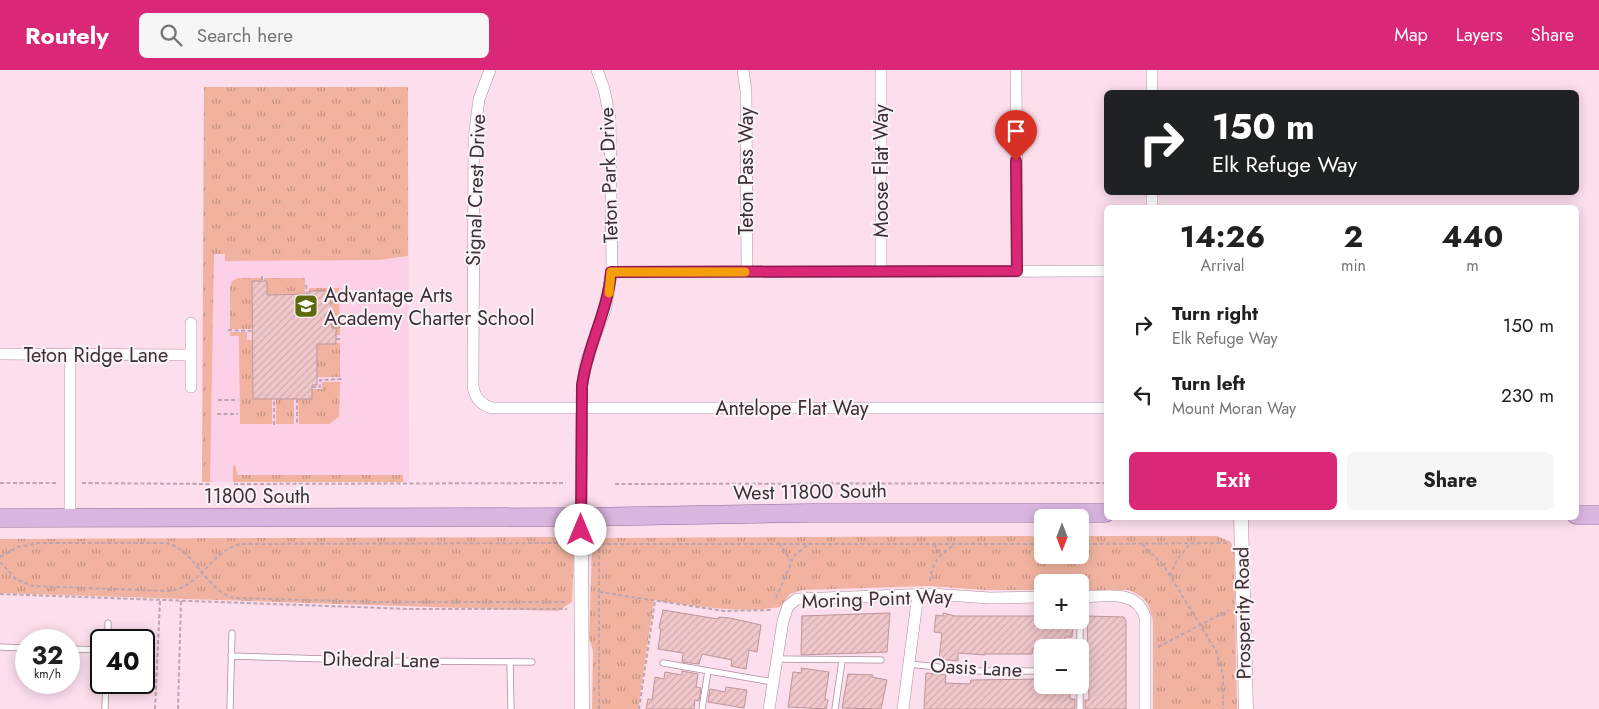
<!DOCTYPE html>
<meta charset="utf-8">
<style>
:root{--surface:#fff;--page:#f6f6f6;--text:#202124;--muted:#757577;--accent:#db2777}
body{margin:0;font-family:Jost,sans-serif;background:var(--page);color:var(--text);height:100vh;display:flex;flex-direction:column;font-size:19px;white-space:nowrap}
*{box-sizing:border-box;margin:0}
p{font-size:16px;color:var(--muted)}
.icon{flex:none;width:28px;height:28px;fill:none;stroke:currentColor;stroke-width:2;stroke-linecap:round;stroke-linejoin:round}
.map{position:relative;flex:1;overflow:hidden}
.panel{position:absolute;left:1104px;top:135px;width:475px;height:315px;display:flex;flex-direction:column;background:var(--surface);border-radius:8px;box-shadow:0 2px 12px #0003}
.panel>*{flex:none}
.guide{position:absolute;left:1104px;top:20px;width:475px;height:105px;border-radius:8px;box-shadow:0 2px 12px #0003;background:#202124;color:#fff;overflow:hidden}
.needle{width:32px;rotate:180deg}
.controls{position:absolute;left:1034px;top:439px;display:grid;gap:10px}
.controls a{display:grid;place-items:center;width:55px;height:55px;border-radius:8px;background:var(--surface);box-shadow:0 2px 12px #0003;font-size:25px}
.speed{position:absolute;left:15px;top:559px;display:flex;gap:10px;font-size:25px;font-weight:700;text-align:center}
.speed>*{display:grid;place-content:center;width:65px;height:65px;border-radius:50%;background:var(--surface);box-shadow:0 2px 12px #0003;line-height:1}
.speed small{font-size:12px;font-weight:400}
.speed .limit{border:2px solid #111;border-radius:8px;background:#fff;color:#111}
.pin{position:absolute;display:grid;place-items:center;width:42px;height:42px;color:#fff;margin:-51px -21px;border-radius:50% 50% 50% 0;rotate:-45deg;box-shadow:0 0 5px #0007}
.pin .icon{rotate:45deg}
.me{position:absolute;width:55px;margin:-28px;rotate:0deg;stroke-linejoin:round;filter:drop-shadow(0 0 4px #0008)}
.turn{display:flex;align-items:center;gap:18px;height:105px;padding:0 25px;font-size:22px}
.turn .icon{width:65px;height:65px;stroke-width:2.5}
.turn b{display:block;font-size:35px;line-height:42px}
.eta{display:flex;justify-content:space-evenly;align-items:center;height:85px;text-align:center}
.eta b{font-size:30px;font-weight:700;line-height:35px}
.action{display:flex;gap:10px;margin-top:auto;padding:10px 25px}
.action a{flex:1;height:58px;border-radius:8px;background:var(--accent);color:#fff;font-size:20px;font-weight:700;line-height:58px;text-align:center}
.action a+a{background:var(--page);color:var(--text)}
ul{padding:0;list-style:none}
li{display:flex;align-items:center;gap:15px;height:70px;padding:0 25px}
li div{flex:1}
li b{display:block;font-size:19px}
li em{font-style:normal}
header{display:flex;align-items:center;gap:30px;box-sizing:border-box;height:70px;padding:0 25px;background:var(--accent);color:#fff}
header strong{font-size:24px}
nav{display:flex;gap:28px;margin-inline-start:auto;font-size:18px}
.search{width:350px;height:45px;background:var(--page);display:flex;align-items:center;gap:12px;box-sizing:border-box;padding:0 18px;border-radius:8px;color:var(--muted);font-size:19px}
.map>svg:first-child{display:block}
.built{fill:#fcd0e6}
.grass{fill:url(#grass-tufts)}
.building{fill:url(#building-hatch);stroke:#bc9599}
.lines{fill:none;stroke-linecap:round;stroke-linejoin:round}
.service-casing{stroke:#ad8b9c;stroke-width:7}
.minor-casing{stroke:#ad8b9c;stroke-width:12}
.tertiary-casing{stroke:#ad8b9c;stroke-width:15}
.primary-casing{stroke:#926797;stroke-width:19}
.path{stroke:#bda4b1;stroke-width:2;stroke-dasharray:4 2.5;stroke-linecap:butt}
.service{stroke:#fff;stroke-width:5.5}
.minor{stroke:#fff;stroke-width:11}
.tertiary{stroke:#fff;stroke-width:14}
.primary{stroke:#d9b6e0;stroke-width:18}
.route-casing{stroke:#8e194d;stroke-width:12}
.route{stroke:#db2777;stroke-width:9}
.slow{stroke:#f59e0b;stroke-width:9}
.labels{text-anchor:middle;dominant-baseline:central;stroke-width:4;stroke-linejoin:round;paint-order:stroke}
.street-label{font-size:20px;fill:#3d2e36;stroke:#faf3f6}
.poi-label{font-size:20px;fill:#3d2e36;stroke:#faf3f6;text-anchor:start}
</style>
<header>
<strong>Routely</strong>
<div class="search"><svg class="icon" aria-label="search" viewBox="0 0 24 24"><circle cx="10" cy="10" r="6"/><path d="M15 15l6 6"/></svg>Search here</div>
<nav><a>Map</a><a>Layers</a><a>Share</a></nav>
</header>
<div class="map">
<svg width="1599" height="639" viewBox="0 0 1599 639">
<defs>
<pattern id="grass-tufts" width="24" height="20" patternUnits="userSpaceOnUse" patternTransform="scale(1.25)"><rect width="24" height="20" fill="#f1b39f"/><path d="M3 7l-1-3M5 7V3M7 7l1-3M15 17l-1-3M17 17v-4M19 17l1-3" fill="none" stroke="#c49282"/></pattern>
<pattern id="building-hatch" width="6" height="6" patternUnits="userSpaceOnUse" patternTransform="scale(1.25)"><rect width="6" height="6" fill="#f0c7ca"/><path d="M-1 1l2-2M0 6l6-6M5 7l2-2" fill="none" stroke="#cfabae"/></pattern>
</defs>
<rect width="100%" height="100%" fill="#fcdeed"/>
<path class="built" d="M204,17H408L409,412H202Z"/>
<path class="grass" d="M204,17H408V186L379,190L233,191H225V184H214L210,412H202Z
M238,208H261V211H252V259H230V217L232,211Z
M264,208H305V224L267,225V211H264Z
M309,218H339L340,265H336V258H332V235L309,221Z
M230,262H247V270H252L253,328L272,329V354H240L239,266H230Z
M336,273H340V307H317V274Z
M322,312H340L339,347L329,354H299L298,329L312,328V319H322Z
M276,329H294V354H276Z
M235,395L238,405H403V412H233V397Z
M1042,466V485H1080V466H1217L1231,472L1234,483L1237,639H1153V551L1148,534L1142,527L1129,520H1080V512H1042V520H985L928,516L802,520L790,524L780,537C737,544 696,536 654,530L638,639H592L593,581L589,568L592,480L595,472L602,468Z
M550,467L561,468L570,472L574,480L572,532L558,541L0,523V469Z"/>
<path class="building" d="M252,211H267V225L309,224V221H330L332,258H336V274H317V315H312V329H253Z
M663,540L718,549L719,547L730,548L761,555L757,582L749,580L746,599L731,596L732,590L702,584L699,594L682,592L683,583L658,579L661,559L659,558Z
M890,543L887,582L801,585L802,546Z
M943,543L955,546H1040L1042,550H1073L1072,567H1065V578H1033L1032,584H985V585L958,583V591L939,589L942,563L934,562L936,545L943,546Z
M1087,546L1124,547L1126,551V639H1085V630H1089Z
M801,598L829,602L825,629L828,630L826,639L788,637L793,602L802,603Z
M682,601L698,604L696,617L701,618L699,631L695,630L694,639H646L648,629L652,630L655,607L664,609L665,602L682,605Z
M926,603L946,605L945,613L970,614L971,610L1042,609V615H1064V620H1070V629H1075V639H924Z
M848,604L873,605L872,607L887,610L881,639L842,638Z
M726,617L747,620L744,638L708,632L710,619L725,622Z"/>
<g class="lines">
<g class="service-casing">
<path id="service" d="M108,570V553
M0,577L26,578
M69,579L101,580
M231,586L389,591L532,592
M776,589L881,590
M510,592L511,639
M663,593L773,612
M909,594L977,601H1042
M105,639L106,612
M230,639L232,563
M702,639L708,601
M835,639L842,591
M1080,639V555"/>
</g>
<g class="minor-casing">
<path id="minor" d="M490,0L479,29L474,68L473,317C475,328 481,335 492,338H1106
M743,0L746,21L747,201
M881,0V201
M1016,0L1017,201
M1152,0V22
M1152,122V138
M611,202L1106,201
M0,284L191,285
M191,317V253
M581,447L582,316L586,292L606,237L612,198L610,48L604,19L597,0
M70,448V284
M1080,527C1104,527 1137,518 1145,547V639
M769,639L783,551L788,536L797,529L931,524L990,528L1042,527
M903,639L918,524"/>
</g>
<g class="tertiary-casing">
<path id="tertiary" d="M581,447L582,639
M1241,448L1246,639"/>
</g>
<g class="primary-casing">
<path id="primary" d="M1576,445H1599
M0,448L581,447L808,443H1106"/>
</g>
<path class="path" d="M262,206V211
M306,215L307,224
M228,260L252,261
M336,269H342
M312,317H320V310L343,309
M297,329V355
M218,330H238
M217,344H238
M274,355V329
M0,413H58
M82,413L211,414
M234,414L566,413
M615,414L1106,413
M779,473L791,491
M594,474H1042
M934,474L940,484
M1080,474L1229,473
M1142,474L1164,496L1216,581L1223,605V639
M0,487L18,477L39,473H166C193,477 208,524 235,528L375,532H567
M0,492L16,509L33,516L168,521C200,519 211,480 241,474L569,473
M1170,506L1177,490L1190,474
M930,511C932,492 939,485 954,475
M599,522L724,541L771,540
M0,524L409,539H567
M776,528L794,486L807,475
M1158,577L1229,540
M155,639L160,531
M178,639L181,531
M599,639V474
M639,639L655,531"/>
<use href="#service" class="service"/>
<use href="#minor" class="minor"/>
<use href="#tertiary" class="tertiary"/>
<use href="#primary" class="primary"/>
</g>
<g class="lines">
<g class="route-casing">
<path id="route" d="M581,460L582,316C587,276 608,242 611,202L1017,201L1016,91"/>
</g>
<use href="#route" class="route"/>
<path class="slow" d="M609,223L611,202H745"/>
</g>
<defs>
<g id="school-square" transform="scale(1.25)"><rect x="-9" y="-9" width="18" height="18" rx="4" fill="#5e690d" stroke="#faf3f6"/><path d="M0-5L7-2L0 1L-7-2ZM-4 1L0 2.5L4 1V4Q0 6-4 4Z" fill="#fff"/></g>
</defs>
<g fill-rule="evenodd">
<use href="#school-square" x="306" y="236"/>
</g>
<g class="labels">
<g class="street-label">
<text transform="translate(746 101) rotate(-90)">Teton Pass Way</text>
<text transform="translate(881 101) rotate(-90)">Moose Flat Way</text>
<text transform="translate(609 105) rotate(-92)">Teton Park Drive</text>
<text transform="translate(476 120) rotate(-88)">Signal Crest Drive</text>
<text x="96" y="285">Teton Ridge Lane</text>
<text x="792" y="338">Antelope Flat Way</text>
<text transform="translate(810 422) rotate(-1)">West 11800 South</text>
<text x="257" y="426">11800 South</text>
<text transform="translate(877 529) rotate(-2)">Moring Point Way</text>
<text transform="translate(1243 543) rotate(-91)">Prosperity Road</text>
<text transform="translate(381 590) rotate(1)">Dihedral Lane</text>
<text transform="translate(976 598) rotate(3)">Oasis Lane</text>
</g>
<g class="poi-label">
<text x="324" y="225">Advantage Arts<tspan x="324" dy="23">Academy Charter School</tspan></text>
</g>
</g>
</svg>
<div class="controls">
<a><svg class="needle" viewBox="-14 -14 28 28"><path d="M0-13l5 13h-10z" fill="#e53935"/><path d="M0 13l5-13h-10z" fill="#757577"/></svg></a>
<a>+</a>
<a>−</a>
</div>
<div class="speed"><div>32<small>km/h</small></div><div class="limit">40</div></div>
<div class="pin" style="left:1016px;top:91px;background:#d93025"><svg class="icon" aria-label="arrive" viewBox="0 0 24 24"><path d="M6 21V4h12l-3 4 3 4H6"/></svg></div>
<svg class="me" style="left:581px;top:460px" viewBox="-20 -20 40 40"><circle r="19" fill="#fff"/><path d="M0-13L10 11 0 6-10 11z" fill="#db2777"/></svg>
<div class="guide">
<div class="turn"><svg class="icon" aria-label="right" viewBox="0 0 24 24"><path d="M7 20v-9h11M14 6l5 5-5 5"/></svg><div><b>150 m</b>Elk Refuge Way</div></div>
</div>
<section class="panel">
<div class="eta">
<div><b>14:26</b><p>Arrival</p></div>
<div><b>2</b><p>min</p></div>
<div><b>440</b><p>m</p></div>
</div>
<ul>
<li><svg class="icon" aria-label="right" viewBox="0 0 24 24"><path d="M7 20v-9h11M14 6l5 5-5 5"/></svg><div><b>Turn right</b><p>Elk Refuge Way</p></div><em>150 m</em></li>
<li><svg class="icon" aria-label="left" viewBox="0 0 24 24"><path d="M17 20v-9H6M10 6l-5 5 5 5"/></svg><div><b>Turn left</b><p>Mount Moran Way</p></div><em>230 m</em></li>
</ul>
<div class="action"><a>Exit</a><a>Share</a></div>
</section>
</div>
